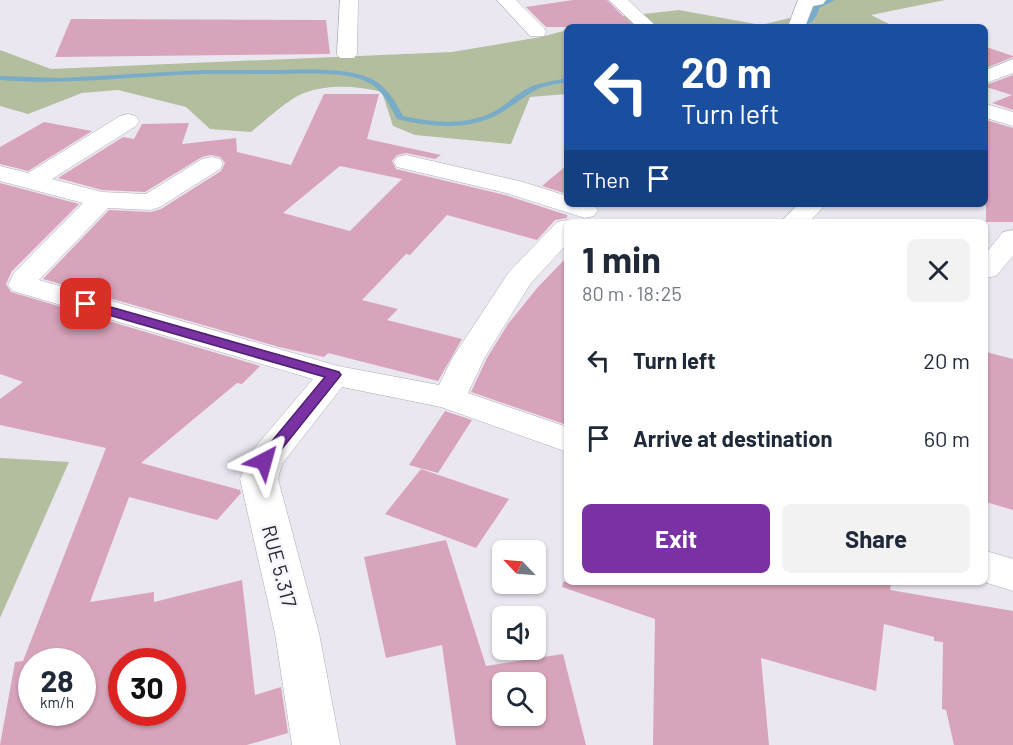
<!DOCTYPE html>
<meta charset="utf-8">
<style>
:root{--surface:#fff;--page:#f2f2f3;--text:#1f2937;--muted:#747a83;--accent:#7931a4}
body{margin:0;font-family:Barlow,sans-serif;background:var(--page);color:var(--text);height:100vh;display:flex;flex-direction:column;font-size:22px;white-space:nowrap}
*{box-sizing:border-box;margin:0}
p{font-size:20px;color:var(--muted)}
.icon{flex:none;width:33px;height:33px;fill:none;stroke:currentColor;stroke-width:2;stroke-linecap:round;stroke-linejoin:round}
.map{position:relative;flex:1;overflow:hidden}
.panel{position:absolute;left:564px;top:219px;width:424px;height:366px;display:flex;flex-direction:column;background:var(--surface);border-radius:9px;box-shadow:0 2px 4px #0004}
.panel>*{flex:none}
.guide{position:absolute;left:564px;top:24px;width:424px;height:183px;border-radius:9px;box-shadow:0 2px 4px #0004;background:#1a4fa0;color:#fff;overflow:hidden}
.needle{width:39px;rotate:295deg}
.tools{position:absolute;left:492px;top:540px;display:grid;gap:12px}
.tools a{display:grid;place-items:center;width:54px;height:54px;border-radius:9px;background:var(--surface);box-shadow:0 2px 4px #0004;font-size:30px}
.speed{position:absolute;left:18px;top:648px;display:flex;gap:12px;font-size:30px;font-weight:700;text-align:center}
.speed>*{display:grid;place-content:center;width:78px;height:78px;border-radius:50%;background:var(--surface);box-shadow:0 2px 4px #0004;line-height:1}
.speed small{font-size:15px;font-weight:400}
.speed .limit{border:9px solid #d22;background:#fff;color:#111}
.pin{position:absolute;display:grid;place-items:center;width:51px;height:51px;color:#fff;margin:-26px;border-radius:12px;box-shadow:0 3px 9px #0006}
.me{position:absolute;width:66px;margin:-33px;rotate:39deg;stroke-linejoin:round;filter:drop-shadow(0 0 4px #0008)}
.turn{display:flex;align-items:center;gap:21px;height:126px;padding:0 18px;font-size:27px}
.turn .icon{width:78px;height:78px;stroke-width:2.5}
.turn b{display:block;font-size:42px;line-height:51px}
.then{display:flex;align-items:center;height:57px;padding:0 18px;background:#0003;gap:12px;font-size:22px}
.round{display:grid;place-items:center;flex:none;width:63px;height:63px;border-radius:9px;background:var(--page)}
.head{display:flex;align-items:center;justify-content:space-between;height:102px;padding:0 18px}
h1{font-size:36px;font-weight:700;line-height:45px}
.action{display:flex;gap:12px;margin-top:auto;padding:12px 18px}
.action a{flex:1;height:69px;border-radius:9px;background:var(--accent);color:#fff;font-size:24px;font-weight:700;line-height:69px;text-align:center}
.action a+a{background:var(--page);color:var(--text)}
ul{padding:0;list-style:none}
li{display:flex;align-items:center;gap:18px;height:78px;padding:0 18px}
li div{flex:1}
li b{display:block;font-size:22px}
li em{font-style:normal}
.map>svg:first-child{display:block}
.green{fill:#b2be9e}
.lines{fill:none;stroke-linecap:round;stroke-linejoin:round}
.stream{fill:#79acc9;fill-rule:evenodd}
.building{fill:#d8a4bb;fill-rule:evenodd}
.minor-casing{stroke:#aeabb4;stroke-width:1}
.minor{fill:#fff;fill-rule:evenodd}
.route{fill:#7931a4;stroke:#4f206b;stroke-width:1.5}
.labels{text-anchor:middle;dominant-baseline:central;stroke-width:5;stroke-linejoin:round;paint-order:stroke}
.near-street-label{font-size:20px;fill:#27262a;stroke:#f7f4fe}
</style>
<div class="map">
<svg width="1013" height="745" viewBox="0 0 1013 745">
<rect width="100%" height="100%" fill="#eae7f1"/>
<path class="green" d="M807,0H945L871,15L895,27H576L608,18L679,10L761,25L806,14Z
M567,30V94L530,97L511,144L415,135L393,126L382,92C357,86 329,84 304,93C288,99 265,121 251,132L210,129L186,107L118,90L82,93L28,114L0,106V50L51,69L452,52L541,37Z
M0,458L69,462L0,618Z"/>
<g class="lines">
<path class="stream" d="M827,0H835L819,8C816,22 807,27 794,27L808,19L814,6Z
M203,70C226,70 249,70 273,70C302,70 348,66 374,80C387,88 396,102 403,116C432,122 463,126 491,113C505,106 516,94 530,87C542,82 555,81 567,78V82C557,84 546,85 536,90C522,97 511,108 497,115C466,131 430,127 397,119C389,104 382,88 365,81C343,71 299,74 274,74C242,74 210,73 178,75C119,78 60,85 0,80V76L61,78Z"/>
</g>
<path class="building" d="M573,0H607L634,27H546L526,7Z
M71,19L326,20L330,54L55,57Z
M986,47L1013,56V57L986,68Z
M1013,75V110L992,103L1012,95L986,87V85Z
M324,94H379L367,139L441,155L435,159L406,153L397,155L392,161L396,169L505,195L567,215V218L555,220L537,240L447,215L410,255L406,254L362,300L398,309L387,320L462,339L438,381L328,353L324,357L279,347L43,279L109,210L151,212L161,209L221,171L225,163L220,157L211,155L202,157L145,192L102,190L58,178L123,137L134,139L142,124L189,123L182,144L236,138L237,152L291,165ZM340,166L402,179L350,231L283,213Z
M986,120L1013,128V222H986Z
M44,122L92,131L28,171L0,164V147Z
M567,165V194L542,186Z
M0,183L79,204L12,271L6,284L11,292L260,366L242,384L237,383L141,463L240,490L241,493L217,520L129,497L90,602L154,592V602L242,580L255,695L281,687L288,733L247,745H0L15,662L23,661L106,448L0,425V399L23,382L0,374ZM32,662H82V712H32ZM122,662H172V712H122Z
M567,257V425L471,392L487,358L508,324L538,287Z
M986,352L1013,359V510L986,502Z
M445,411L472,420L438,473L409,465Z
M421,469L509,499L476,548L385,514Z
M446,540L486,666L563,654L586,745H456L442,645L386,658L364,557ZM502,682H536V716H502Z
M563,582H891L890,590L1013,611V745H954L946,710L942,709L943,642L934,641V637L884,624L876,691L761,658L769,745H653L655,619L562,587Z"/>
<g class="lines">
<g class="minor-casing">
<path id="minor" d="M340,0H358L357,54L354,58H340L337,54Z
M497,0H516L544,28L546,32L544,36H530Z
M609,0H628L657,27H637Z
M798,0H826L823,4L813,6L805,27H791L789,24Z
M1013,59V73L986,83V70Z
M986,104L1013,112V126L986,118Z
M128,114L136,116L139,121L136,126L52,179L102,192L146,194L202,159L211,157L220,159L223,164L220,169L160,207L151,210L108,208L39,280L338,366L439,385L453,357L509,272L557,222L567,220L575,222H567V244L531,283L485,357L468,393L567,427V452L441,407L342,387L282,464L278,479L319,633L340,745H292L275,633L240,479L251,452L313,379L13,291L8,285L14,273L83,203L0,181V166L28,173L120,116Z
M406,155L523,182L567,196V204H593L598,210L594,216L585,218L506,193L397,167L394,162L397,157Z
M798,204H826L809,222H781Z
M1013,230V256L996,276L986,278V253L1003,232Z
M986,551L1013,559V591L984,582H986Z"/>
</g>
<use href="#minor" class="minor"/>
</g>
<path class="route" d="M86,300L339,372L341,375L269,465H258L256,461L258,458L325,377L81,307L79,304Z"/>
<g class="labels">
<g class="near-street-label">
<text transform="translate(280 566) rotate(75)">RUE 5.317</text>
</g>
</g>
</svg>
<div class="tools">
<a><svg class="needle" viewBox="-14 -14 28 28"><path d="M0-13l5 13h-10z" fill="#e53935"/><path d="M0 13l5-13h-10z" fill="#747a83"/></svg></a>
<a><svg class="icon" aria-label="sound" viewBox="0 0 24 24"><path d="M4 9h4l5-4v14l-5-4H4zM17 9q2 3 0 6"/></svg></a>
<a><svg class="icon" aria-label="search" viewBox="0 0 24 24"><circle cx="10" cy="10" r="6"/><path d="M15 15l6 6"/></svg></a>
</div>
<div class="speed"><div>28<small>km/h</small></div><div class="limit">30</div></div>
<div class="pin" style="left:86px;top:304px;background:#d93025"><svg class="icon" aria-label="arrive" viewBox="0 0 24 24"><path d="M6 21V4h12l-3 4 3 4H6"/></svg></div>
<svg class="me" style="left:264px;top:461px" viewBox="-20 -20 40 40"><path d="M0-17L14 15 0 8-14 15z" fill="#7931a4" stroke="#fff" stroke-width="4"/></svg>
<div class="guide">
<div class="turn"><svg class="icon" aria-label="left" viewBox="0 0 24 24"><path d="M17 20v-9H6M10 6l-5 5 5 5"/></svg><div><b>20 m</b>Turn left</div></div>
<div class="then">Then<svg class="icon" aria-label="arrive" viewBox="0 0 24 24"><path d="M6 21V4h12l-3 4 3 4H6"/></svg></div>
</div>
<section class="panel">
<div class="head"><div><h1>1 min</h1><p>80 m · 18:25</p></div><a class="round"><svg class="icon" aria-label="close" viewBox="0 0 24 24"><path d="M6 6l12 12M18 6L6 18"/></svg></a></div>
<ul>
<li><svg class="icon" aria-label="left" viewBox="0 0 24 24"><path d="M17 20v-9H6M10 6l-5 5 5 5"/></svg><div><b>Turn left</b></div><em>20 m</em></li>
<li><svg class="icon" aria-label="arrive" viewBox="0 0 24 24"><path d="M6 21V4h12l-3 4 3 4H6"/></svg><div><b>Arrive at destination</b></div><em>60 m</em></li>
</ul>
<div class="action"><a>Exit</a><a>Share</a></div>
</section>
</div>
